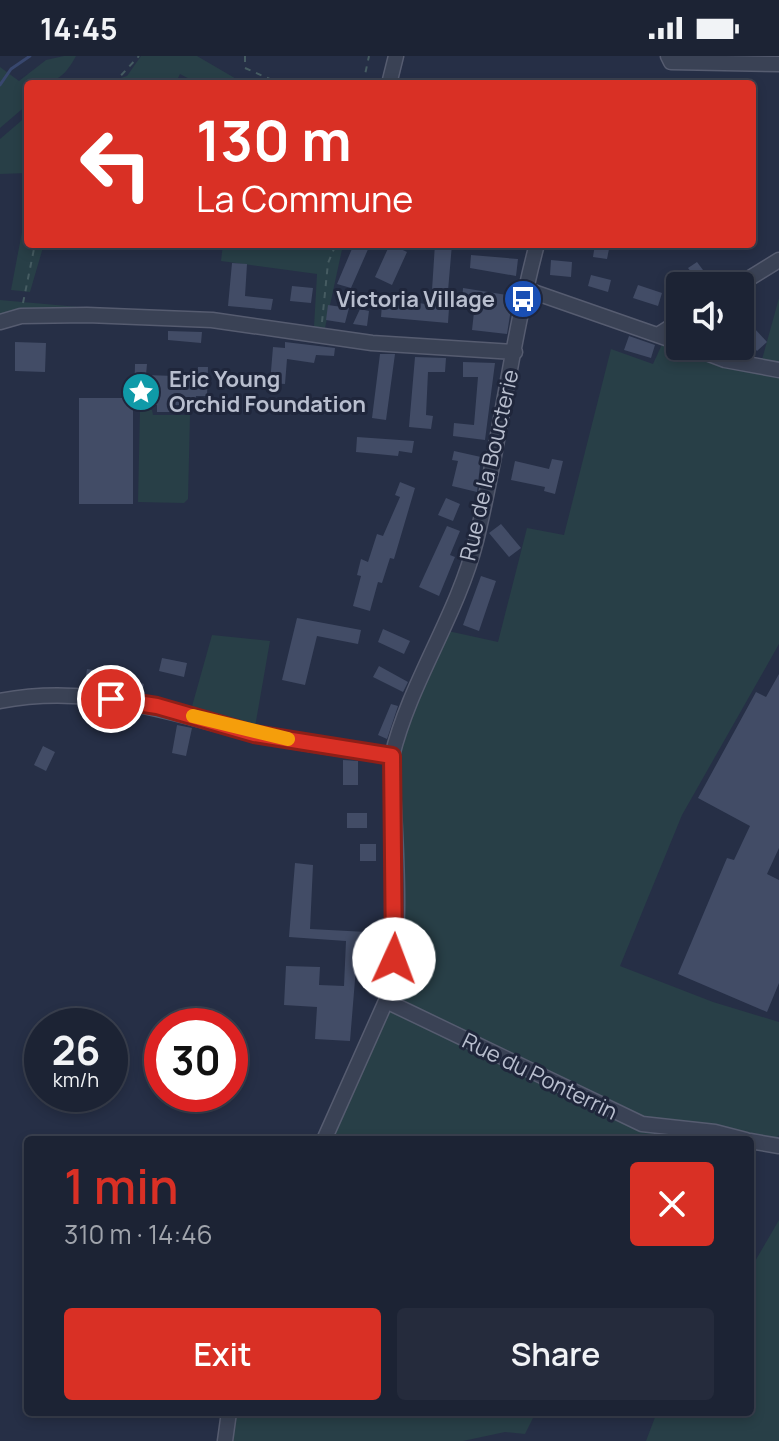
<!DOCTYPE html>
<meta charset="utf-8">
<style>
:root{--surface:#1c2334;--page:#252b3c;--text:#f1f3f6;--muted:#a0a4ac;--line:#3a404f;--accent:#d93025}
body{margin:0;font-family:Manrope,sans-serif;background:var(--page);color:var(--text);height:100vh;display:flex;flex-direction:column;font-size:30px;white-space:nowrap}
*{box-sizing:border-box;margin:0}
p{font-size:26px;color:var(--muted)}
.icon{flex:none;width:44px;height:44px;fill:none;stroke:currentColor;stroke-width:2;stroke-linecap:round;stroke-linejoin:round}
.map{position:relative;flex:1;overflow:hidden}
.side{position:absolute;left:24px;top:1080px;width:730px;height:280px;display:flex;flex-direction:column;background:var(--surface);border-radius:8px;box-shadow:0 4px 12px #0003,0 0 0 2px var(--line)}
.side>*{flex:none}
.banner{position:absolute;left:24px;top:24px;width:732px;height:168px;border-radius:8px;box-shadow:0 4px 12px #0003,0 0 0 2px var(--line);background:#d93025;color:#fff;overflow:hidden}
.controls{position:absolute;left:666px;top:216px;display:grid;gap:16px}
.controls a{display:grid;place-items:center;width:88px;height:88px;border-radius:8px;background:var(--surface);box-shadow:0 4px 12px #0003,0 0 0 2px var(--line);font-size:40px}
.speed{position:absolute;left:24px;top:952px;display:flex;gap:16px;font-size:40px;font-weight:700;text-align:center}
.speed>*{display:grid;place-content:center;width:104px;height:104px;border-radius:50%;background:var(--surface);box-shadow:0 4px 12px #0003,0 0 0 2px var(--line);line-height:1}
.speed small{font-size:20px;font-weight:400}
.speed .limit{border:12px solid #d22;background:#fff;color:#111}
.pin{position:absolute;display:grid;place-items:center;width:68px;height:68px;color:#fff;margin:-34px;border:4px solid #fff;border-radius:50%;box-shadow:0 2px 8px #0007}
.me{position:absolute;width:88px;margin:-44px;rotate:2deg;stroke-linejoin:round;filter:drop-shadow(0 0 6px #0008)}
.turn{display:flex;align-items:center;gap:28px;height:168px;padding:0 40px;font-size:36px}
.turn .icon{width:104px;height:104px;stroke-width:2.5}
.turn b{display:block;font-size:56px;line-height:68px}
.round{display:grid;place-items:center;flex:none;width:84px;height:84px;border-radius:8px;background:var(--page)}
.head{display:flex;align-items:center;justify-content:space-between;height:136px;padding:0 40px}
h1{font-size:48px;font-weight:600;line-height:60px;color:var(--accent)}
.primary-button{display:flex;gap:16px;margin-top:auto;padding:16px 40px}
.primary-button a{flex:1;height:92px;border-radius:8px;background:var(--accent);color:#fff;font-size:32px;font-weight:600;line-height:92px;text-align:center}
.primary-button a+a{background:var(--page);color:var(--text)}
.status{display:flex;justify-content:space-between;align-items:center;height:56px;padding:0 40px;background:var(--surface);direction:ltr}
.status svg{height:22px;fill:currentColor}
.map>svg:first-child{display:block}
.green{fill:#283f47}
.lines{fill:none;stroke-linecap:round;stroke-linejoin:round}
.stream{stroke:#38476e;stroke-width:3}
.building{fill:#424c66}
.minor-casing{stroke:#565c70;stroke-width:17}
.path{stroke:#465c62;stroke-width:2;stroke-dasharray:6 6;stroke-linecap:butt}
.minor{stroke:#3a4255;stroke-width:14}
.route-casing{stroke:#8d1f18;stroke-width:20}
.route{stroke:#d93025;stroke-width:14}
.slow{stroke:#f59e0b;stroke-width:14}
.labels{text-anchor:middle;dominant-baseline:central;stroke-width:6;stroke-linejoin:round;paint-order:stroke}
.poi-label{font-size:22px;font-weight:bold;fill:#b8bece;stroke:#1f263b;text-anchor:end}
.street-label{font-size:22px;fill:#b8bece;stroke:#1f263b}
</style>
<div class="status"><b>14:45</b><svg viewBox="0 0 49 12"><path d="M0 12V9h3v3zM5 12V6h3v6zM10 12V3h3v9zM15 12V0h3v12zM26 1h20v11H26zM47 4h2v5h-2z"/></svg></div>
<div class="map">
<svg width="779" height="1385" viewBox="0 0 779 1385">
<rect width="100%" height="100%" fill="#262f46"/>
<path class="green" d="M64,0H76C64,23 53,28 28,28V48L0,72V11L19,25L46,4Z
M141,0H197L245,28H199L180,18L175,28H102L127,20Z
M28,59V117L0,118V83Z
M28,144V188H44L30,236L11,234Z
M223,188L343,189L325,272L314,271L317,218L221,205Z
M779,242V309L761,307Z
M0,244L90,252L0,262Z
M664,284L779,318V588L682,759L620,910L713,946L779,966V1079L774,1086L640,1063L404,947L398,939L399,693L407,664L448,575L498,586L527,472L564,479L611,293L653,308Z
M140,353L152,354L153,359H190L188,443L184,447L138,446Z
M212,579L270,585L255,671L191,654Z
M394,954L616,1065L657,1076L654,1084H331L385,958Z
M779,1164V1385H646L657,1356H750V1214Z
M234,1356H536L525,1378L505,1376L463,1385H231Z"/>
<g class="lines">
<path class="stream" d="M0,29L11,13L30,0"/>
</g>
<path class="building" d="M354,188L369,191L351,232L337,228Z
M390,188L407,196L392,229L375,221Z
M435,188H452L448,235L432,234Z
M595,188H610L607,203L593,201Z
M471,199L518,203L516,220L470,212Z
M551,204L572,206L571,221L550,219Z
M697,206L715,230H702L688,212Z
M232,207L247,208L245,240L273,243L271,254L228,250Z
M671,218L682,223L679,232L668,228Z
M591,219L611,224L608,236L588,230Z
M638,229L662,237L658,250L633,242Z
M292,230L313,232L311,247L290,245Z
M463,232L513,240L507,278L472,274L475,247L462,246Z
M740,239L750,252L741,258L767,286L757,295L740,277Z
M407,245L449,252L448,267L381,261L382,248L407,250Z
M328,249L349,252L345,267L326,264Z
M360,253L369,255L367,270L353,268Z
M168,275L202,276L201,287L168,284Z
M629,280L655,289L651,302L624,294Z
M15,286L46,287L45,316L15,315Z
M285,286L335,292L334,300L316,299L314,307L287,303L285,328L270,327L273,291L285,292Z
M380,298H395L386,364L372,362Z
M415,301L446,302L445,316H428L426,359L433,360L431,373L409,371Z
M463,306L495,307L485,384L453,380L454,367L474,369L478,321H463Z
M135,308H147L146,319L175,320V324L197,325L198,311H208L207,340H196L195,349H175V356H157V349L134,348Z
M79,342H133V448H79Z
M357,381L414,385L412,397L399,395L398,400L356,396Z
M454,395L481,401L477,436L452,430L458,405L452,404Z
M552,403L563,405L555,438L544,435L545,431L511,424L515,405L549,413Z
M400,426L415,432L394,503L390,502L382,527L378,526L370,555L353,550L361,520L357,519L361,503L368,506L377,478L383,480L400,441L395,439Z
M446,442L460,448L453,465L438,459Z
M501,468L521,492L509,501L489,477Z
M447,470L460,475L450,499L455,501L439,540L419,531Z
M481,520L496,525L479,575L463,569Z
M297,562L361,574L358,588L317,580L305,629L282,624Z
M383,573L410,585L404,598L378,586Z
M162,602L187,607L184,621L159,615Z
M379,610L408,626L403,636L373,621Z
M87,613L114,617L144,628L143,634L134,633L132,637L122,636L123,631L85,625Z
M779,618V792L767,818L779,824V927L767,956L678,918L727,802L734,804L750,770L698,742L756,636L766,641Z
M391,648L398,650L387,683L378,679Z
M90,651L107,654L105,664L88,660Z
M177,669L192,672L186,700L172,697Z
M43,690L55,696L46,715L34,709Z
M343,704L358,705V729H343Z
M347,757H367V772H347Z
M360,788H376V805H360Z
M295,807L313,809L310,873L386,877L382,914H378L380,888L358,887L350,985L315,983L317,951L284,949L286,910L320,911L319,929L344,930L346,885L289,881Z"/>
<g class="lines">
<g class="minor-casing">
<path id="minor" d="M668,0L671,6L779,8
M389,28L396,0
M737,230L779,204
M525,233L680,287
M0,266L21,260L87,259L212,264L372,287L515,296
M658,279L680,265
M688,290L725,304L779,314
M0,645C92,627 166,657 253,677C298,688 346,693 392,700
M386,945L642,1068L715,1076L746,1084
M324,1084L386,945C406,871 393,777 392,700C410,626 457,560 476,485C500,387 511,286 537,188
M750,1085L779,1090
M225,1385L229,1356"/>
</g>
<path class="path" d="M245,0V12L281,28
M113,28L139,0
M363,28L369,0
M23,247L35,188
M322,266L328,207L336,188"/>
<use href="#minor" class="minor"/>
</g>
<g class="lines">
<g class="route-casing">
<path id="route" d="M111,643L157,650L254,678L392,700L394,903"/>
</g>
<use href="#route" class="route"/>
<path class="slow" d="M193,660L288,683"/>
</g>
<defs>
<g id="bus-disc" transform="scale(2)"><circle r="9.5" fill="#1a4fb4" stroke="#1f263b"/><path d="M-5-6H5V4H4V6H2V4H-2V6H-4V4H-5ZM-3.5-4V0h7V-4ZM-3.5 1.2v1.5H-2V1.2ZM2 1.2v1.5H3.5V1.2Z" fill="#fff"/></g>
<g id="sight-disc" transform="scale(2)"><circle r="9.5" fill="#0f9aa8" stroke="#1f263b"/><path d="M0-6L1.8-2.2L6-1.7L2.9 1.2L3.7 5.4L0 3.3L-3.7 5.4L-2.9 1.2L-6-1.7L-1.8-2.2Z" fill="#fff"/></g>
</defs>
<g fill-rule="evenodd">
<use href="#bus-disc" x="523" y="243"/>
<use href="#sight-disc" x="141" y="336"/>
</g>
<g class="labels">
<g class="poi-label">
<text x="495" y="243">Victoria Village</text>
<text x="169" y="323" text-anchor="start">Eric Young<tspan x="169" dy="25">Orchid Foundation</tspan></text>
</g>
<g class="street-label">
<text transform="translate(489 409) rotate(-77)">Rue de la Boucterie</text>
<text transform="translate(540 1020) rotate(26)">Rue du Ponterrin</text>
</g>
</g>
</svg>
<div class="controls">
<a><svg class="icon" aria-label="sound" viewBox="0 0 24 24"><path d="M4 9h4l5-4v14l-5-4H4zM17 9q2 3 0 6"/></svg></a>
</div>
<div class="speed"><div>26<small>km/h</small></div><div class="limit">30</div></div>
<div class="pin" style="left:111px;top:643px;background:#d93025"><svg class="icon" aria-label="arrive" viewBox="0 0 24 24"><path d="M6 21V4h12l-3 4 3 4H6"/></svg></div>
<svg class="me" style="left:394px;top:903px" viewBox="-20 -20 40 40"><circle r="19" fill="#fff"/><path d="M0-13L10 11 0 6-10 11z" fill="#d93025"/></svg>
<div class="banner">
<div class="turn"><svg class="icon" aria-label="left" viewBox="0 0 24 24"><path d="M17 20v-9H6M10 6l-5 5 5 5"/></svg><div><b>130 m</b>La Commune</div></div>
</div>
<section class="side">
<div class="head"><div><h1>1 min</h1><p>310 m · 14:46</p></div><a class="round" style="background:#d93025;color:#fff"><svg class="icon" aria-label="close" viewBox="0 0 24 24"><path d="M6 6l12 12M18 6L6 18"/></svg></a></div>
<div class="primary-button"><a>Exit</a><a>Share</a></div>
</section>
</div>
